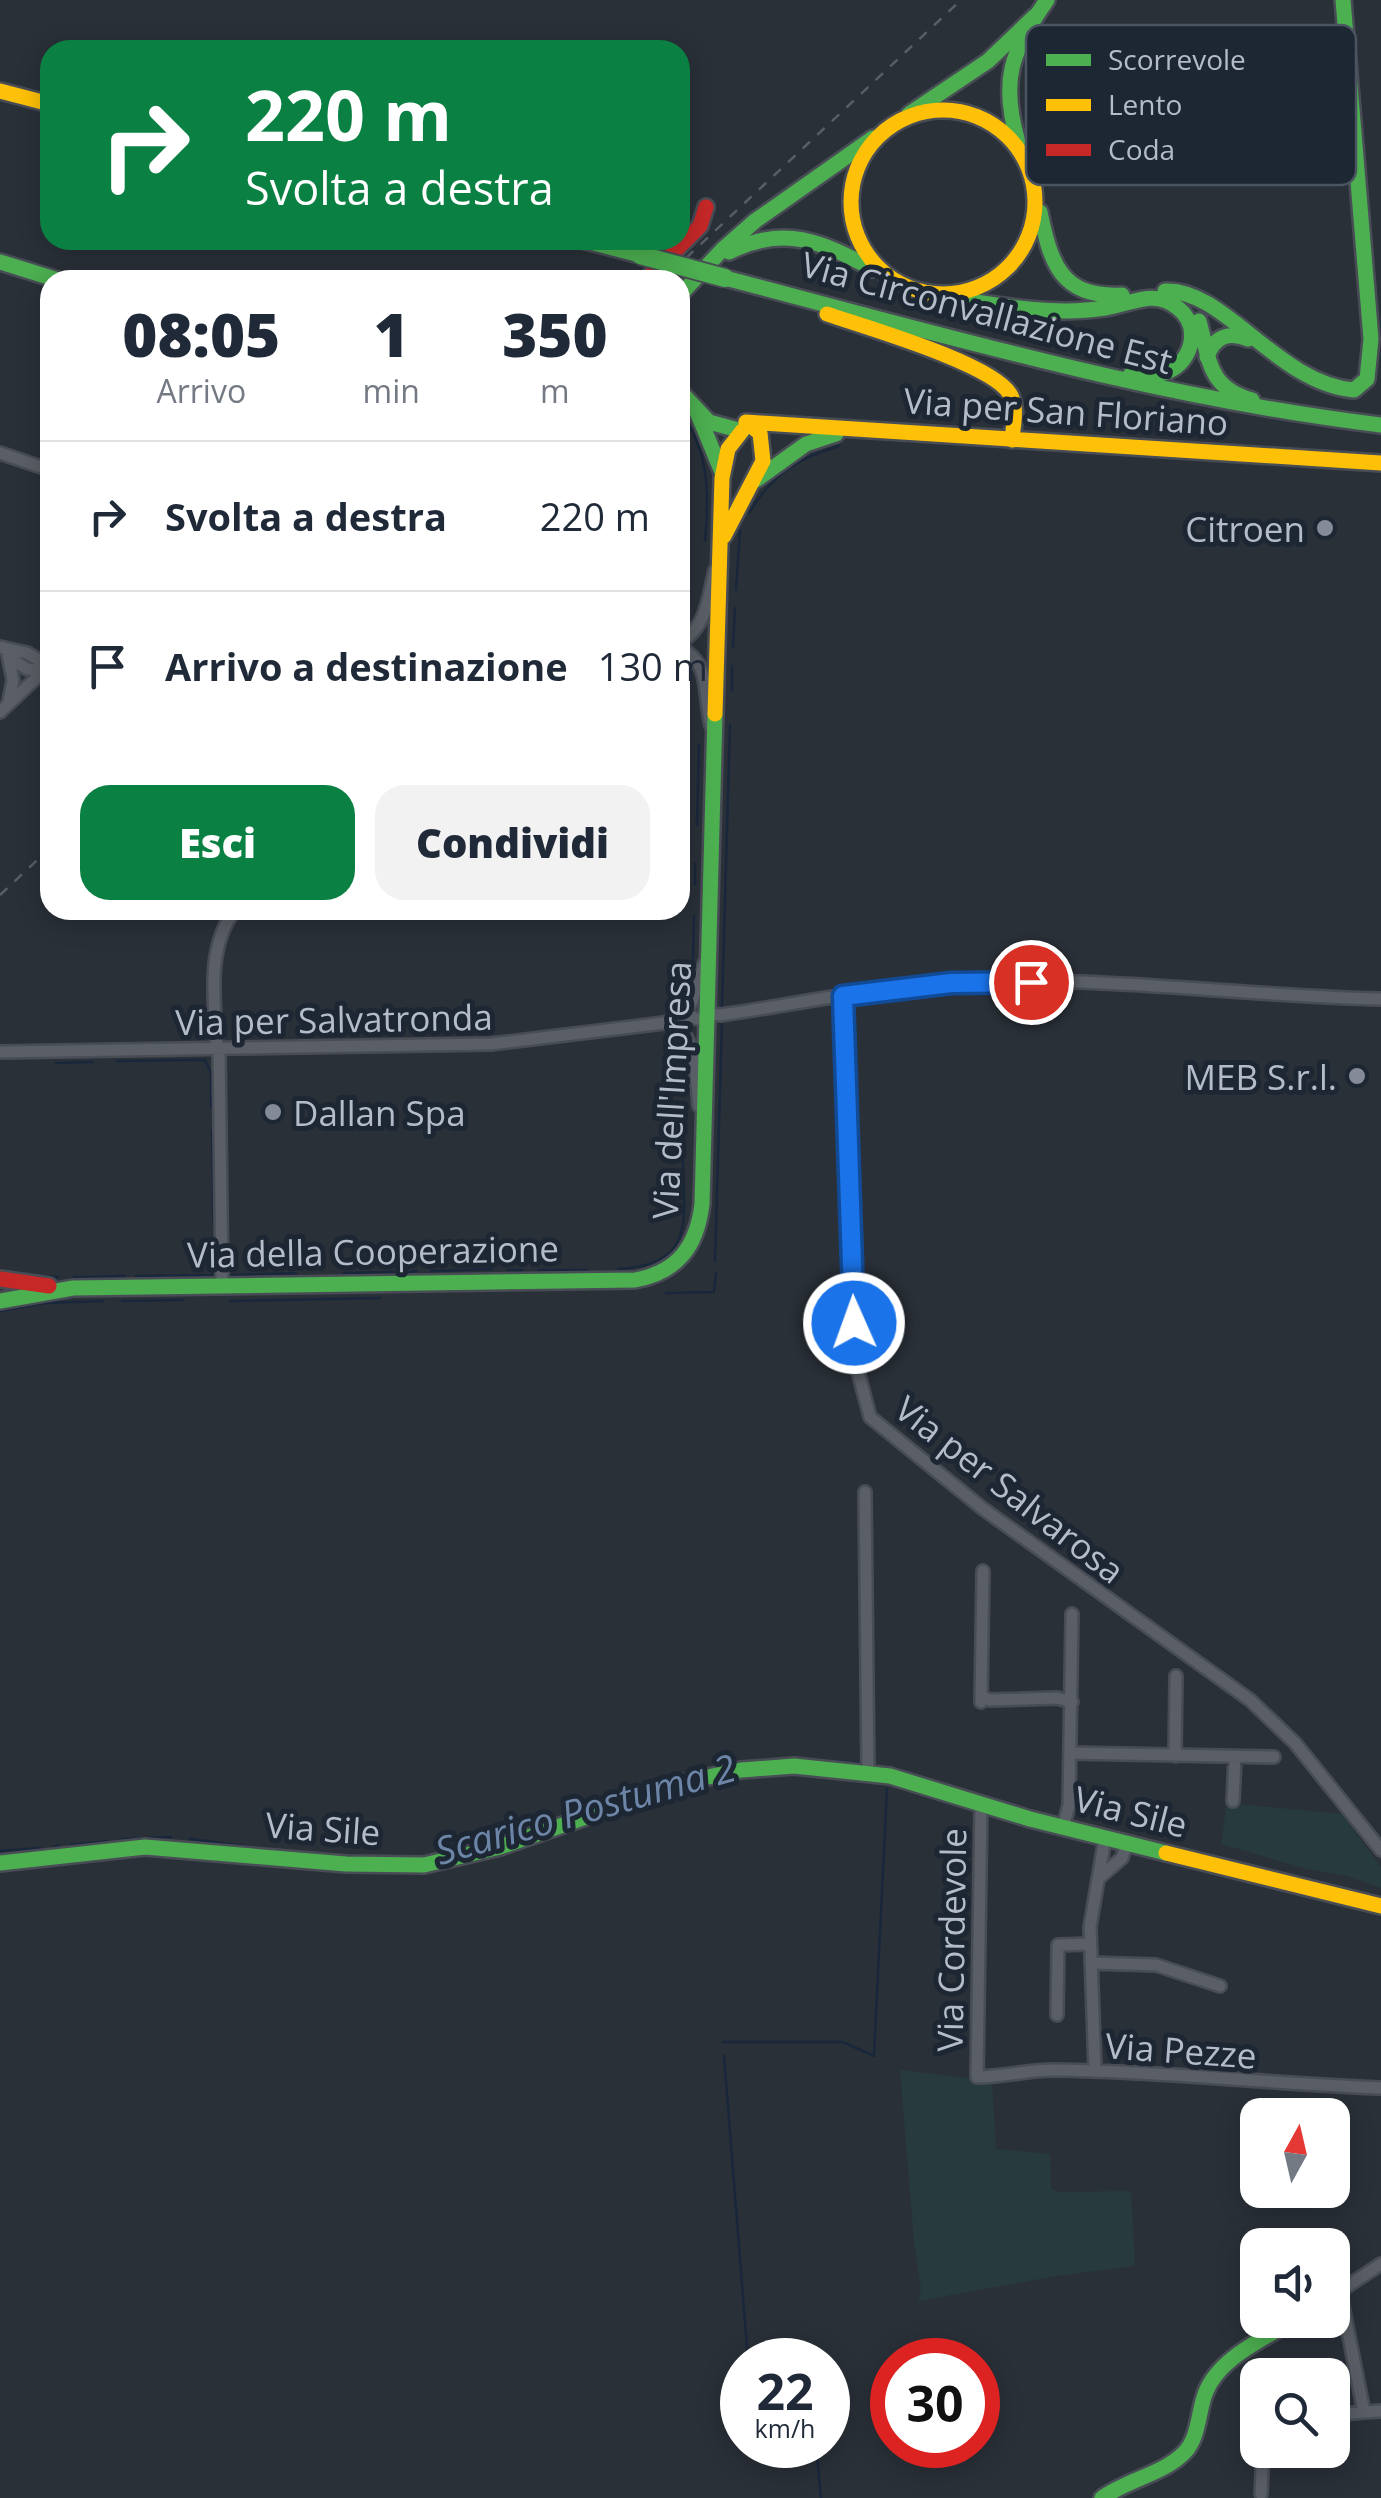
<!DOCTYPE html>
<html lang="it">
<style>
:root{--surface:#fff;--page:#f2f2f3;--text:#1f2937;--muted:#747a83;--line:#e0e1e3;--accent:#0b8043}
body{margin:0;font-family:"Open Sans",sans-serif;background:var(--page);color:var(--text);height:100vh;display:flex;flex-direction:column;font-size:38px;white-space:nowrap}
*{box-sizing:border-box;margin:0}
p{font-size:32px;color:var(--muted)}
.icon{flex:none;width:55px;height:55px;fill:none;stroke:currentColor;stroke-width:2;stroke-linecap:round;stroke-linejoin:round}
.map{position:relative;flex:1;overflow:hidden}
.sheet{position:absolute;left:40px;top:270px;width:650px;height:650px;display:flex;flex-direction:column;background:var(--surface);border-radius:30px;box-shadow:0 5px 25px #0003}
.sheet>*{flex:none}
.guide{position:absolute;left:40px;top:40px;width:650px;height:210px;border-radius:30px;box-shadow:0 5px 25px #0003;background:#0b8043;color:#fff;overflow:hidden}
.needle{width:65px;rotate:8deg}
.fabs{position:absolute;left:1240px;top:2098px;display:grid;gap:20px}
.fabs a{display:grid;place-items:center;width:110px;height:110px;border-radius:20px;background:var(--surface);box-shadow:0 5px 25px #0003;font-size:50px}
.speed{position:absolute;left:720px;top:2338px;display:flex;gap:20px;font-size:50px;font-weight:700;text-align:center}
.speed>*{display:grid;place-content:center;width:130px;height:130px;border-radius:50%;background:var(--surface);box-shadow:0 5px 25px #0003;line-height:1}
.speed small{font-size:25px;font-weight:400}
.speed .limit{border:15px solid #d22;background:#fff;color:#111}
.pin{position:absolute;display:grid;place-items:center;width:85px;height:85px;color:#fff;margin:-42px;border:5px solid #fff;border-radius:50%;box-shadow:0 2px 10px #0007}
.me{position:absolute;width:110px;margin:-55px;rotate:358deg;stroke-linejoin:round;filter:drop-shadow(0 0 8px #0008)}
.turn{display:flex;align-items:center;gap:35px;height:210px;padding:0 40px;font-size:45px}
.turn .icon{width:130px;height:130px;stroke-width:2.5}
.turn b{display:block;font-size:70px;line-height:85px}
.eta{display:flex;justify-content:space-evenly;align-items:center;height:170px;text-align:center}
.eta b{font-size:60px;font-weight:800;line-height:70px}
.cta{display:flex;gap:20px;margin-top:auto;padding:20px 40px}
.cta a{flex:1;height:115px;border-radius:30px;background:var(--accent);color:#fff;font-size:40px;font-weight:800;line-height:115px;text-align:center}
.cta a+a{background:var(--page);color:var(--text)}
ul{padding:0;list-style:none}
li{display:flex;align-items:center;gap:30px;height:150px;padding:0 40px;border-top:2px solid var(--line)}
li div{flex:1}
li b{display:block;font-size:38px}
li em{font-style:normal}
.map>svg:first-child{display:block}
.green{fill:#273a3e}
.lines{fill:none;stroke-linecap:round;stroke-linejoin:round}
.stream{stroke:#19273c;stroke-width:2.5}
.street-casing{stroke:#484c55;stroke-width:16}
.fast-casing{stroke:#484c55;stroke-width:20}
.slow-casing{stroke:#484c55;stroke-width:20}
.jam-casing{stroke:#484c55;stroke-width:20}
.street{stroke:#5a5e66;stroke-width:11}
.fast{stroke:#4caf50;stroke-width:15}
.slow{stroke:#ffc107;stroke-width:15}
.jam{stroke:#c62828;stroke-width:15}
.rail{stroke:#595d64;stroke-width:2.5;stroke-dasharray:10 10;stroke-linecap:butt}
.fast-bridge-casing{stroke:#484c55;stroke-width:22;stroke-linecap:butt}
.fast-bridge{stroke:#4caf50;stroke-width:18}
.route-casing{stroke:#114b97;stroke-width:25}
.route{stroke:#1a73e8;stroke-width:18}
.poi-dot{fill:#848b96;stroke:#1d2633;stroke-width:4}
.labels{text-anchor:middle;dominant-baseline:central;stroke-width:10;stroke-linejoin:round;paint-order:stroke}
.street-label{font-size:35px;fill:#b4bcc9;stroke:#1d2633}
.poi-label{font-size:35px;fill:#b4bcc9;stroke:#1d2633;text-anchor:end}
.water-label{font-size:38px;font-style:italic;fill:#6d86a8;stroke:#1d2633}
.key{fill:#1d2633;stroke:#4a5360;stroke-width:2.5}
.key-label{font-size:28px;fill:#b4bcc9}
</style>
<div class="map">
<svg width="1381" height="2498" viewBox="0 0 1381 2498">
<rect width="100%" height="100%" fill="#2a3038"/>
<path class="green" d="M1227,1803L1342,1814L1381,1867V1888L1347,1876L1307,1869L1221,1844Z
M900,2070L992,2081L996,2149L1050,2154L1051,2189L1059,2192L1131,2191L1135,2266L1057,2276L918,2301L921,2289L914,2242Z"/>
<g class="lines">
<path class="stream" d="M680,412C710,451 709,495 705,541
M749,513C772,475 797,458 839,446
M736,590L740,531
M733,647L735,608
M732,690V666
M697,825L699,745
M695,884V864
M693,962L694,916
M722,1007L730,725
M117,1061L205,1060L211,1073V1108
M56,1063L93,1062
M212,1131L214,1228
M683,1138L685,1112
M715,1261L722,1021
M618,1269C696,1265 684,1221 683,1160
M507,1270H522
M538,1270H586
M0,1271L11,1273
M431,1271L492,1269
M213,1272L215,1244
M408,1272L417,1271
M344,1273L393,1272
M231,1275L296,1273
M29,1276L58,1277
M136,1276L214,1275
M74,1277L125,1276
M666,1293L714,1292L716,1273
M122,1301L183,1300
M230,1301L380,1298
M0,1311L45,1303L103,1301
M693,1773C748,1754 802,1759 860,1763
M122,1839L171,1837
M190,1839C268,1848 349,1864 428,1856C485,1850 563,1817 619,1798
M70,1845L108,1841
M54,1847L59,1845
M0,1851L40,1848
M723,2042H843L874,2056L887,1789
M724,2056L748,2360
M797,2360H808
M816,2445L821,2498"/>
<g class="street-casing">
<path id="street" d="M0,453L50,470
M680,643C707,626 708,599 715,570
M0,647L27,653L49,666
M680,647C712,664 703,695 711,726
M8,655L13,680L9,701
M10,658L27,669L43,671
M0,712L50,665
M843,996L855,1360L870,1417L982,1508L1250,1700L1295,1743L1381,1850
M707,1014L721,1015C796,1004 871,988 947,983C1092,974 1236,996 1381,999
M679,1016L692,1002L705,962
M668,1022C697,1029 696,1081 699,1106
M217,1049C215,1004 205,948 235,910
M219,1049L222,1286
M0,1052L491,1044L664,1023L686,1015L707,1022
M865,1492L868,1771
M982,1697L990,1700L1057,1698L1072,1702
M981,1702L983,1571
M1071,1753L1274,1757
M1175,1756L1176,1676
M1233,1801L1235,1758
M981,1805L977,2077C1003,2077 1027,2070 1053,2070C1162,2071 1272,2084 1381,2088
M1063,1827L1069,1805L1072,1614
M1100,1877L1122,1858L1127,1843
M1091,1963L1156,1965L1220,1986
M1057,2015L1058,1945L1090,1944
M1095,2071L1090,1927L1105,1838
M1364,2412L1381,2411
M1332,2415L1364,2412L1340,2291L1381,2264
M1261,2494L1263,2450"/>
</g>
<g class="fast-casing">
<path id="fast" d="M909,114L988,61L1035,16
M1018,142C1000,80 1011,52 1047,0
M1040,212C1051,264 1061,298 1122,295
M582,240L640,255
M729,252C785,224 822,242 873,269
M0,262L58,280
M725,278C943,335 1157,398 1381,425
M1165,291C1224,288 1278,384 1354,390L1367,379L1371,339L1343,0
M680,295L722,250L755,221L873,138
M952,298C1000,306 1056,316 1105,308C1132,304 1154,288 1178,308C1200,325 1194,359 1169,371C1157,376 1144,375 1131,374
M1199,321C1210,360 1207,387 1252,400
M1207,357C1214,337 1228,331 1248,339
M680,391L709,422L742,431
M697,412L721,470
M756,480L806,444L836,434
M0,1301L73,1288L635,1280C678,1272 697,1246 702,1204L715,714
M0,1863L145,1847L346,1864L424,1865L500,1847L689,1781L741,1770L794,1766L890,1776L1030,1819L1166,1853
M1332,2295L1340,2291
M1102,2498C1127,2480 1163,2474 1184,2453C1199,2438 1198,2413 1205,2394C1218,2358 1264,2339 1294,2320"/>
</g>
<g class="slow-casing">
<path id="slow" d="M0,91L50,104
M851 202a92 92 0 1 1 184 0a92 92 0 1 1-184 0Z
M827,314C864,327 991,363 1010,394C1018,407 1013,426 1012,440
M746,422L1381,463
M724,536L763,461L760,433L746,422
M715,714L722,478L728,449L742,431
M1166,1853L1381,1906"/>
</g>
<g class="jam-casing">
<path id="jam" d="M646,280L700,226L706,207
M0,1279L49,1286"/>
</g>
<use href="#street" class="street"/>
<use href="#fast" class="fast"/>
<use href="#slow" class="slow"/>
<use href="#jam" class="jam"/>
<path class="rail" d="M686,258L961,0
M662,280L668,275
M0,895L50,848"/>
<g class="fast-bridge-casing">
<path id="fast-bridge" d="M640,255L725,278"/>
</g>
<use href="#fast-bridge" class="fast-bridge"/>
</g>
<g class="lines">
<g class="route-casing">
<path id="route" d="M854,1323L843,996L951,983L1031,982"/>
</g>
<use href="#route" class="route"/>
</g>
<g class="poi-dot">
<circle cx="1325" cy="528" r="10"/>
<circle cx="1357" cy="1076" r="10"/>
<circle cx="273" cy="1112" r="10"/>
</g>
<g class="labels">
<g class="street-label">
<text transform="translate(987 312) rotate(15)">Via Circonvallazione Est</text>
<text transform="translate(1066 411) rotate(4)">Via per San Floriano</text>
<text transform="translate(334 1019) rotate(-1)">Via per Salvatronda</text>
<text transform="translate(671 1090) rotate(-87)">Via dell'Impresa</text>
<text transform="translate(373 1251) rotate(-1)">Via della Cooperazione</text>
<text transform="translate(1010 1489) rotate(38)">Via per Salvarosa</text>
<text transform="translate(1131 1811) rotate(14)">Via Sile</text>
<text transform="translate(323 1828) rotate(4)">Via Sile</text>
<text transform="translate(951 1940) rotate(-89)">Via Cordevole</text>
<text transform="translate(1181 2050) rotate(4)">Via Pezze</text>
</g>
<g class="poi-label">
<text x="1305" y="528">Citroen</text>
<text x="1337" y="1076">MEB S.r.l.</text>
<text x="293" y="1112" text-anchor="start">Dallan Spa</text>
</g>
<g class="water-label">
<text transform="translate(585 1808) rotate(-16)">Scarico Postuma 2</text>
</g>
</g>
<rect x="1026" y="25" width="330" height="160" rx="15" class="key"/>
<rect x="1046" y="54" width="45" height="12" fill="#4caf50"/>
<rect x="1046" y="99" width="45" height="12" fill="#ffc107"/>
<rect x="1046" y="144" width="45" height="12" fill="#c62828"/>
<g class="key-label">
<text x="1108" y="70">Scorrevole</text>
<text x="1108" y="115">Lento</text>
<text x="1108" y="160">Coda</text>
</g>
</svg>
<div class="fabs">
<a><svg class="needle" viewBox="-14 -14 28 28"><path d="M0-13l5 13h-10z" fill="#e53935"/><path d="M0 13l5-13h-10z" fill="#747a83"/></svg></a>
<a><svg class="icon" aria-label="sound" viewBox="0 0 24 24"><path d="M4 9h4l5-4v14l-5-4H4zM17 9q2 3 0 6"/></svg></a>
<a><svg class="icon" aria-label="search" viewBox="0 0 24 24"><circle cx="10" cy="10" r="6"/><path d="M15 15l6 6"/></svg></a>
</div>
<div class="speed"><div>22<small>km/h</small></div><div class="limit">30</div></div>
<div class="pin" style="left:1031px;top:982px;background:#d93025"><svg class="icon" aria-label="arrive" viewBox="0 0 24 24"><path d="M6 21V4h12l-3 4 3 4H6"/></svg></div>
<svg class="me" style="left:854px;top:1323px" viewBox="-20 -20 40 40"><circle r="17" fill="#1a73e8" stroke="#fff" stroke-width="3"/><path d="M0-11L8 9 0 5-8 9z" fill="#fff"/></svg>
<div class="guide">
<div class="turn"><svg class="icon" aria-label="right" viewBox="0 0 24 24"><path d="M7 20v-9h11M14 6l5 5-5 5"/></svg><div><b>220 m</b>Svolta a destra</div></div>
</div>
<section class="sheet">
<div class="eta">
<div><b>08:05</b><p>Arrivo</p></div>
<div><b>1</b><p>min</p></div>
<div><b>350</b><p>m</p></div>
</div>
<ul>
<li><svg class="icon" aria-label="right" viewBox="0 0 24 24"><path d="M7 20v-9h11M14 6l5 5-5 5"/></svg><div><b>Svolta a destra</b></div><em>220 m</em></li>
<li><svg class="icon" aria-label="arrive" viewBox="0 0 24 24"><path d="M6 21V4h12l-3 4 3 4H6"/></svg><div><b>Arrivo a destinazione</b></div><em>130 m</em></li>
</ul>
<div class="cta"><a>Esci</a><a>Condividi</a></div>
</section>
</div>
